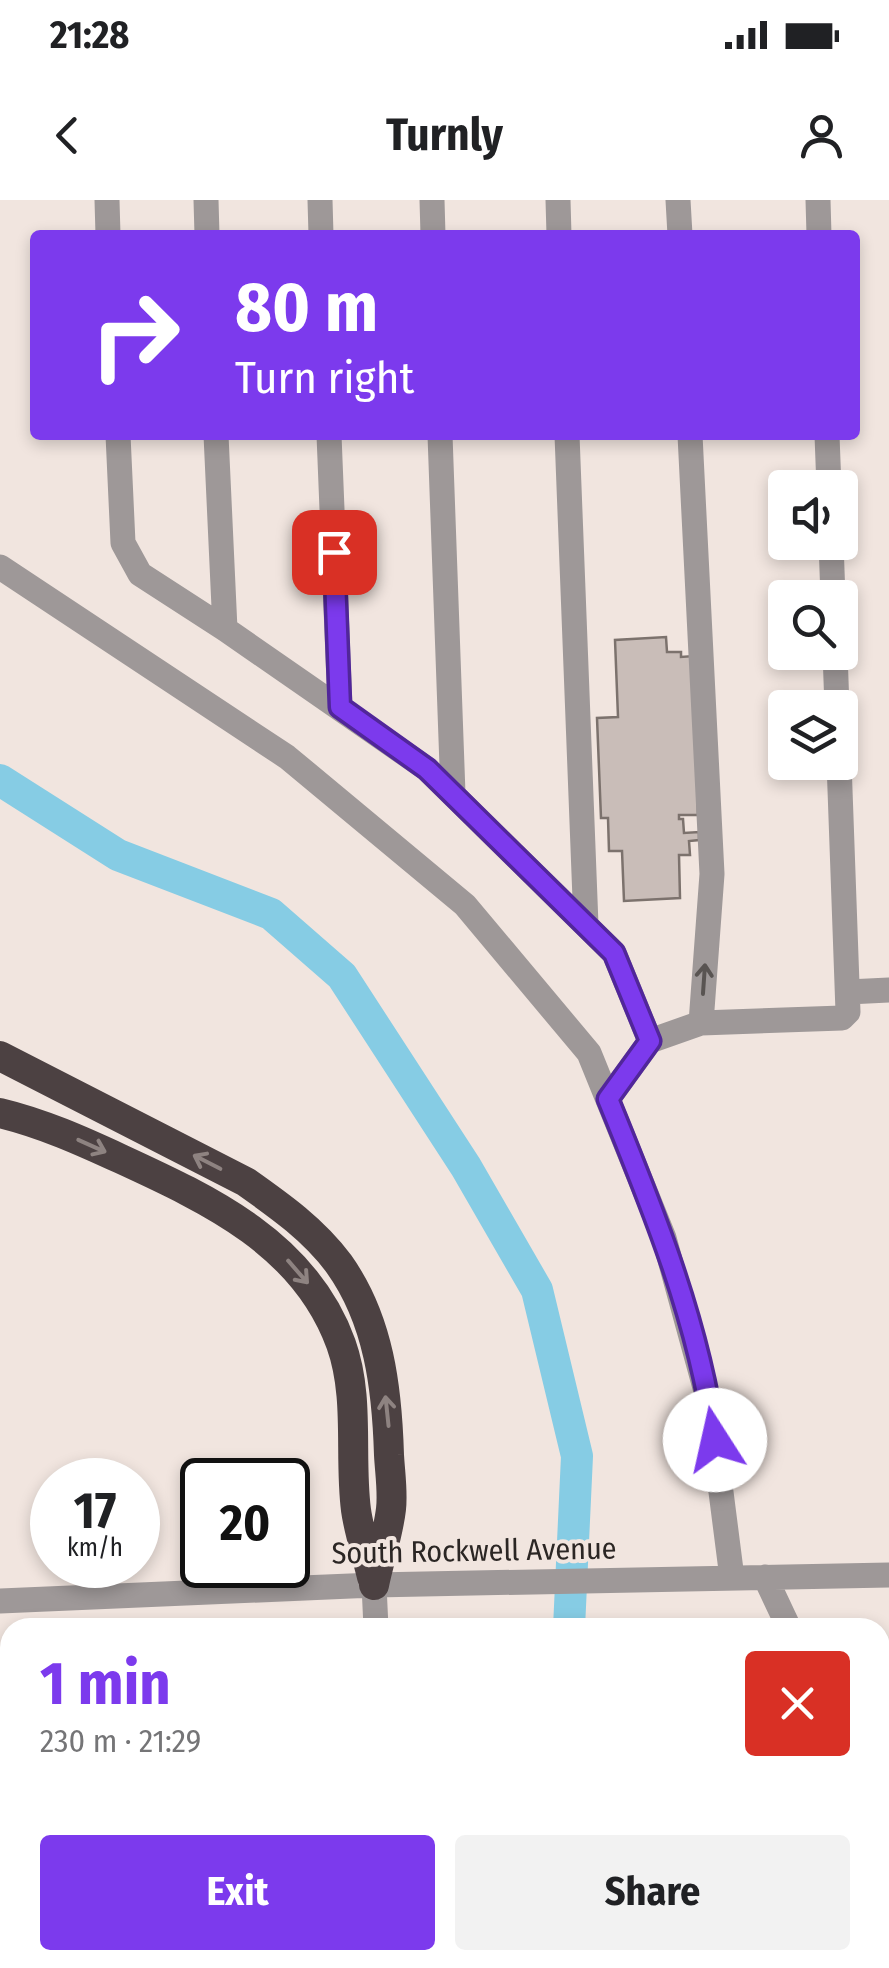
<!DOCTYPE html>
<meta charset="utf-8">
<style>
:root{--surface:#fff;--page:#f2f2f2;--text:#202124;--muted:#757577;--accent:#7c3aed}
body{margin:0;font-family:"Fira Sans Condensed",sans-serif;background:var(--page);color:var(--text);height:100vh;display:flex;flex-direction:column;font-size:38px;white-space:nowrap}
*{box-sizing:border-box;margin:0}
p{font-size:32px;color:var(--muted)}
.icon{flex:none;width:55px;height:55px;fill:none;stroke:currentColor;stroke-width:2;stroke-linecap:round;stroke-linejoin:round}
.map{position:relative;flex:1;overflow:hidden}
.panel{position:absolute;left:0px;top:1418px;width:890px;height:352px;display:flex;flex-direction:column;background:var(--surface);border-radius:30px 30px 0 0;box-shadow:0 5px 15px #0003}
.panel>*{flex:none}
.banner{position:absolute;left:30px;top:30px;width:830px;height:210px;border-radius:10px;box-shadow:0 5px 15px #0003;background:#7c3aed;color:#fff;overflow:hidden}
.controls{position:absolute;left:768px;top:270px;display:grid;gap:20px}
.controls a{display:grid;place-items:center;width:90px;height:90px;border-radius:10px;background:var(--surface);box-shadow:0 5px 15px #0003;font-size:50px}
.speed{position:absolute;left:30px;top:1258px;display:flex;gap:20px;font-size:50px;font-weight:700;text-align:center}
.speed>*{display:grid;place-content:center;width:130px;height:130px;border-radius:50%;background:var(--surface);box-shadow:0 5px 15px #0003;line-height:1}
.speed small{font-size:25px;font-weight:400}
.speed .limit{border:5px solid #111;border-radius:15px;background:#fff;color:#111}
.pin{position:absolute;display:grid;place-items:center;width:85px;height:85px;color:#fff;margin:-42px;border-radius:20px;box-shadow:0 5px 15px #0006}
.me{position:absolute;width:110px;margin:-55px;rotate:350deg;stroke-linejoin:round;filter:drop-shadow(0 0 8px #0008)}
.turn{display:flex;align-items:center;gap:35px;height:210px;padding:0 40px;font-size:45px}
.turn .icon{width:130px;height:130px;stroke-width:2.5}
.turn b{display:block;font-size:70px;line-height:85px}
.round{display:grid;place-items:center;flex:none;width:105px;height:105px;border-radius:10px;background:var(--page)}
.overview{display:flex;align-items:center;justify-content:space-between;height:170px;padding:0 40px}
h1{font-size:60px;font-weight:700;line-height:75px;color:var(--accent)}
.primary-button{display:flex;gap:20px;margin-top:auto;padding:20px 40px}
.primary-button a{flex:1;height:115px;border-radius:10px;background:var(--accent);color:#fff;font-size:40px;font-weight:700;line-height:115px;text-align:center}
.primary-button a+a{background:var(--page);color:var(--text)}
.status{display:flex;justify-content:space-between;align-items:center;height:70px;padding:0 50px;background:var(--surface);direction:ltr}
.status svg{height:28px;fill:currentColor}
header{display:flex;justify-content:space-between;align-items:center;height:130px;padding:0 40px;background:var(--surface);font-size:45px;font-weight:700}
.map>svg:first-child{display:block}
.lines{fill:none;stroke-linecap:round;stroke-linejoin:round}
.canal{stroke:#86cce4;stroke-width:32}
.building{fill:#c9bdb8;stroke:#7c726d;stroke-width:2.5}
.minor{stroke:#9e9898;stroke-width:25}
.highway{stroke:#4c4142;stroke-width:30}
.oneway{stroke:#595452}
.oneway2{stroke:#8e8381}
.route-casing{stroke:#51269a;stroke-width:25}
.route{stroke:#7c3aed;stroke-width:18}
.labels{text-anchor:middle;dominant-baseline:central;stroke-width:8;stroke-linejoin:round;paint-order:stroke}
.street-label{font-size:30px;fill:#2b2624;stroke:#f1e5df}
</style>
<div class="status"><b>21:28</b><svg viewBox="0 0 49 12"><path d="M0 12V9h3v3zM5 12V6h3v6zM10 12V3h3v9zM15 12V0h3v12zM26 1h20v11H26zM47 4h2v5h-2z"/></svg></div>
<header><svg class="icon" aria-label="back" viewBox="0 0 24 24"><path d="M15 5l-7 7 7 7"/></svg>Turnly<svg class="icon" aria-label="person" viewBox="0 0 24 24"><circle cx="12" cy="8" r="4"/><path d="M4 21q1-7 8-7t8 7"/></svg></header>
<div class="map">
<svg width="889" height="1768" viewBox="0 0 889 1768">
<rect width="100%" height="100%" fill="#f1e5df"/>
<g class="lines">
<path class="canal" d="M0,580L118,655L271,714L342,776L466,967L537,1090L577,1256L569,1428
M543,1760L544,1768"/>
</g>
<path class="building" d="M666,437L667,452H681V457L694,456L698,615H679V619H683L684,633L699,632V640L689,641L690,655H679L680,698L624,701L622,651H609L608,618H601L597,518L618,517L615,440Z
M880,1727H889V1768H813L812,1760H880Z"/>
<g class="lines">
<path class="minor" d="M107,0L108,35
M206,0L207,35
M320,0L321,35
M432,0L433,35
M558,0L559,35
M678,0L680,35
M818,0L819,35
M118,235L123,343L140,374L225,429L427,569L614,753L650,841
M216,235L225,429
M329,235L340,507
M440,235L453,594
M567,235L586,725
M827,235L829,288
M831,342L833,398
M0,367L287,557L465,705L589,853L664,1038L710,1206L732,1378
M835,452L837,508
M848,792L889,790
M701,823L842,818L848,812L839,562
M608,899L650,841L701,823L712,674L690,235
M765,1377L789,1428
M374,1385L376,1428
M0,1401L374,1385L889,1375
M880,1537H889
M0,1669L10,1667
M880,1669L889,1668
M785,1760V1768"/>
<path class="highway" d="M0,856L246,982C280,1006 314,1030 339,1064C379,1120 387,1188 389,1255C390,1273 393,1292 391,1309C388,1335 379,1360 374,1385
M0,913C42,923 82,941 121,959C210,1000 305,1044 341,1144C360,1197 349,1256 356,1310C359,1332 367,1355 372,1377"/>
</g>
<defs><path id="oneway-shaft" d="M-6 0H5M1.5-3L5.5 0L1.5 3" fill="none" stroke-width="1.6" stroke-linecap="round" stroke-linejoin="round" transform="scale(2.5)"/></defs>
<use class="oneway" href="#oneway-shaft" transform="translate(704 779) rotate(-86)"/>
<g class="oneway2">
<use href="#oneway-shaft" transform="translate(92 946) rotate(24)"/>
<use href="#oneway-shaft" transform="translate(207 962) rotate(-153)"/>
<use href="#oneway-shaft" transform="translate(298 1072) rotate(49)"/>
<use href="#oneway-shaft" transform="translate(387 1211) rotate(-96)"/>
</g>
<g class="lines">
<g class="route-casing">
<path id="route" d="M334,352L340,507L427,569L614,753L650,841L608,899C653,1009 699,1122 715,1240"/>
</g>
<use href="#route" class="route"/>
</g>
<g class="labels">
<g class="street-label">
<text transform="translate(474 1351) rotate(-1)">South Rockwell Avenue</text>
</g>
</g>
</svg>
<div class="controls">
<a><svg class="icon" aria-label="sound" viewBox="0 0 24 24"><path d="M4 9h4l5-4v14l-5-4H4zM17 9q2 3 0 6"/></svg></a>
<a><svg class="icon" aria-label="search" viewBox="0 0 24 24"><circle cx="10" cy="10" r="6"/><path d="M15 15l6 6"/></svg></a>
<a><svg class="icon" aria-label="layers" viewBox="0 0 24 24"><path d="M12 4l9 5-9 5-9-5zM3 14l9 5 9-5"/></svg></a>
</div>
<div class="speed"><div>17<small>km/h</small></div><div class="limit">20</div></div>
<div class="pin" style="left:334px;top:352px;background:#d93025"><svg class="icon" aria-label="arrive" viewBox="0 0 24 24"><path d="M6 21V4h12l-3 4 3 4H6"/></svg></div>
<svg class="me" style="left:715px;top:1240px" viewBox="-20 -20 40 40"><circle r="19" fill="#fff"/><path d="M0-13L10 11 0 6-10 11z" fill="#7c3aed"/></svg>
<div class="banner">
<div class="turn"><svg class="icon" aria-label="right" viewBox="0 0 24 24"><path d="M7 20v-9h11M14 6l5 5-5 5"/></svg><div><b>80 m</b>Turn right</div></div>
</div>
<section class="panel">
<div class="overview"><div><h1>1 min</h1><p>230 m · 21:29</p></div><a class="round" style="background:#d93025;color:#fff"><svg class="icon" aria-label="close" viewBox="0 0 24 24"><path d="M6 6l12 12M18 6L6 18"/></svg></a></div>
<div class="primary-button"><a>Exit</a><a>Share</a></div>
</section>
</div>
